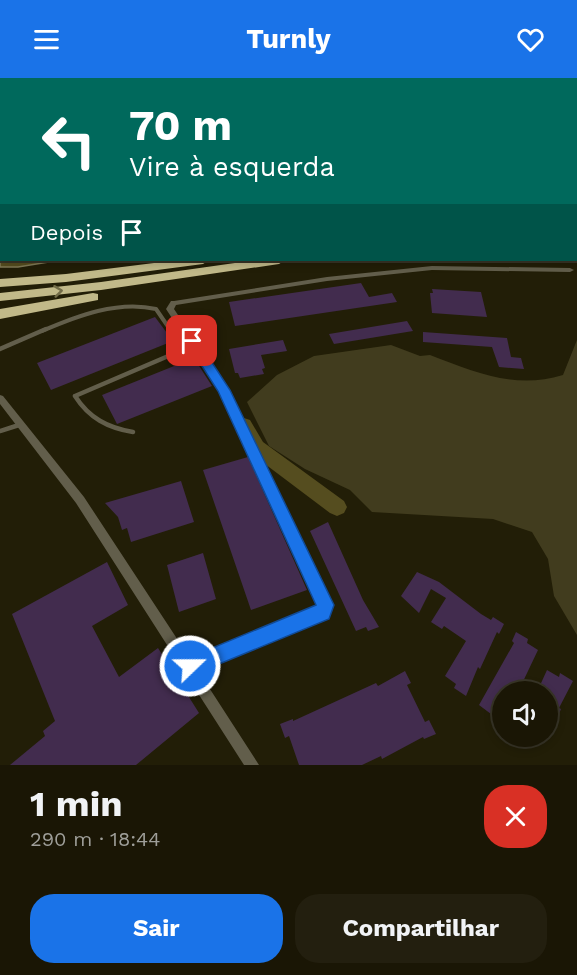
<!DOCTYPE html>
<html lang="pt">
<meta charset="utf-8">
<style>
:root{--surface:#1a1605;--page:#231f0f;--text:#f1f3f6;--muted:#9f9f9a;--line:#383527;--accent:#1a73e8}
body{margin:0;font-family:"Work Sans",sans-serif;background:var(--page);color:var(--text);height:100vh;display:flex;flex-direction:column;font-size:22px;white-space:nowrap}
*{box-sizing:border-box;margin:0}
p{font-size:20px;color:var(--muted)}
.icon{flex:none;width:33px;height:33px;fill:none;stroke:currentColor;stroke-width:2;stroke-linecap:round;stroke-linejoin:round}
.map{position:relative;height:687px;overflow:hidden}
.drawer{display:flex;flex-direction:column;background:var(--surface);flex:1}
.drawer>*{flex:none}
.top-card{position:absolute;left:0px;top:0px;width:578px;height:183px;box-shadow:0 3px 9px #0003,0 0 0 2px var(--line);background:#00695c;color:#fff;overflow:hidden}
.buttons{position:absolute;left:492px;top:603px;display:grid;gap:12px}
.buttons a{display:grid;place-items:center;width:66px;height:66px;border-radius:50%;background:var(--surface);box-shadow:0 3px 9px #0003,0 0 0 2px var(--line);font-size:30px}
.pin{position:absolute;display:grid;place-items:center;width:51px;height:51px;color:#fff;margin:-26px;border-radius:12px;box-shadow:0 3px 9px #0006}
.me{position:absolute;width:66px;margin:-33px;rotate:68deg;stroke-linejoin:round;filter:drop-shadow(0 0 4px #0008)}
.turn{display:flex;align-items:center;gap:21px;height:126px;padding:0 30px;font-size:27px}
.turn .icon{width:78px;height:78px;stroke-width:2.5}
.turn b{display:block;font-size:42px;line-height:51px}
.then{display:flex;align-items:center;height:57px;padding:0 30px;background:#0003;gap:12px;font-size:22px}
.round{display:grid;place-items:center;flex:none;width:63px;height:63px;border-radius:24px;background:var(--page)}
.overview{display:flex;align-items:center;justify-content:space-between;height:102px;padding:0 30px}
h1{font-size:36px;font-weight:700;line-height:45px}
.action{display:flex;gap:12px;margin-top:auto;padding:12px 30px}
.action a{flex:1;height:69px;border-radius:24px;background:var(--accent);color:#fff;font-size:24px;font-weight:700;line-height:69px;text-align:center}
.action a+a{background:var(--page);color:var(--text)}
header{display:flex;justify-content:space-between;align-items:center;height:78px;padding:0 30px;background:var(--accent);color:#fff;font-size:27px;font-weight:700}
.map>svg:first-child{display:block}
.green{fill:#413c1e}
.water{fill:#554d1f;stroke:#807a56;stroke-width:1.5}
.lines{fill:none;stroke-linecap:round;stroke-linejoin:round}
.river{fill:#554d1f;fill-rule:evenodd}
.building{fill:#422c4e}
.service-far1{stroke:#625e4b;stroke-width:4}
.service{stroke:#625e4b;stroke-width:4.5}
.minor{fill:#625e4b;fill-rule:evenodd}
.motorway{fill:#c1b989;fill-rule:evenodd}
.oneway{stroke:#726c48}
.route{fill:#1a73e8;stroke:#114b97;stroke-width:1.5}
</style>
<header><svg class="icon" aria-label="menu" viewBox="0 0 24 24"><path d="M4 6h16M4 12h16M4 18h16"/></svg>Turnly<svg class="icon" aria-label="heart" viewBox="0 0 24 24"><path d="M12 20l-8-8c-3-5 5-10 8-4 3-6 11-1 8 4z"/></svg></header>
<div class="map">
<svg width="577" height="687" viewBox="0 0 577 687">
<rect width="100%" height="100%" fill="#221e07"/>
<path class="green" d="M577,262V557L554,518L548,481L532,454L493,441L372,434L350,412L305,391L269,368L247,324L277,297L314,278L391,267L420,278L430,277C475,294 515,312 563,297Z"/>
<path class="water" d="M0,0H519L2,2L0,18Z
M0,89L2,182H61L18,189H0Z"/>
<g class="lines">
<path class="river" d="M244,340L250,342L263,364L344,423L347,429L344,435L337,438L330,435L249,374L235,347L238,342Z"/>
</g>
<path class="building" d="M361,205L369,219L392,215L397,224L235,248L229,224Z
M432,211L481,214L487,239L432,235L430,215H433Z
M155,239L173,263L51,312L37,285Z
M407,243L413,253L334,266L329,256Z
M423,254L507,260L511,279L521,280L524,291L499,289L492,269L423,264Z
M283,262L287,273L261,277L265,290L262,291L264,296L240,300L238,295H235L229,271Z
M194,280L212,308L117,346L102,317Z
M248,379L307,512L251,532L203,392Z
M181,403L194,444L131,464L127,450L122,452L118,439L105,425Z
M328,444L363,522L379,549L368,553L366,549L356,553L310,453Z
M203,475L216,521L179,534L167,487Z
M107,484L128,527L92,548L119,599L158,570L199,635L136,687H10L45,658L43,653L55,643L12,536Z
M417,494L439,504L481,536L491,542L493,539L504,546L499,556L497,554L480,591L478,589L466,618L454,610L456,606L445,598L466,563L444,548L442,551L431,544L446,520L431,511L419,535L401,518Z
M516,554L528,561L527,565L538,572L518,614H502V639L493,632L491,636L479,627L514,565L512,563Z
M547,592L559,599L560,595L573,603L559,630L561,631L556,643L548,637V614H537Z
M405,593L411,605L407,607L425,644L429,642L436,656L424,661L423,659L382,681L381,678L362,687H299L289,658L285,660L280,646L293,641V643L376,605L378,608Z"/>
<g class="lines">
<path class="service-far1" d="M42,253C77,238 118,222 156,231L171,253"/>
<path class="service" d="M0,271L46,251
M0,353L19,347
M133,354C108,350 89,340 75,318L180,273L179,264L170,251"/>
<path class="minor" d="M576,33H577V35H576Z
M432,188L570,190L574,192L570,194L432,192L327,203L176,227L174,231L228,312L331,527L326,539L197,591L259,687H244L76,425L0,326V317L3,318L84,419L191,582L318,531L319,527L220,313L166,231L171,223H174L327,199Z"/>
<path class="motorway" d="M576,165H577V173H576Z
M178,182H209L203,186L66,204L0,209V201L66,196Z
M256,182H285L279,186L101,212L0,223V215L101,204Z
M93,215L98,216V222L0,241V231Z"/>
</g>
<defs><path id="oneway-chevron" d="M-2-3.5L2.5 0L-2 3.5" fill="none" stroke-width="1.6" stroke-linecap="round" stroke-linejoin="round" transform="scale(1.5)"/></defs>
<use class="oneway" href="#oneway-chevron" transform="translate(58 213) rotate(-7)"/>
<path class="route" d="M192,259L196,260L230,312L334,527L329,541L190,598L183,595L181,588L183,582L316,527L218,313L186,263Z"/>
</svg>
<div class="buttons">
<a><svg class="icon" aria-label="sound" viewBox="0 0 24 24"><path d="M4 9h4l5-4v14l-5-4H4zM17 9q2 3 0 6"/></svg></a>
</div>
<div class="pin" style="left:192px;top:263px;background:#d93025"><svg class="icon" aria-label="arrive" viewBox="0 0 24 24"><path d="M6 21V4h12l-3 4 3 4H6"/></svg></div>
<svg class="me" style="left:190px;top:588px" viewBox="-20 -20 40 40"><circle r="17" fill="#1a73e8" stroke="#fff" stroke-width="3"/><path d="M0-11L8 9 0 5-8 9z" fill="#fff"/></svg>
<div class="top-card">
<div class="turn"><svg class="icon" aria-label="left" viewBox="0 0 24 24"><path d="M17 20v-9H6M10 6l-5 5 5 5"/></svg><div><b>70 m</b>Vire à esquerda</div></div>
<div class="then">Depois<svg class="icon" aria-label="arrive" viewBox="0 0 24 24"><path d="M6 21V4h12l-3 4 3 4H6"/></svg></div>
</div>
</div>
<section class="drawer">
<div class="overview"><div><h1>1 min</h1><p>290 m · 18:44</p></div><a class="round" style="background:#d93025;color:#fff"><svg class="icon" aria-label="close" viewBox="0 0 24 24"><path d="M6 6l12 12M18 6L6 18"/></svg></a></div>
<div class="action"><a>Sair</a><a>Compartilhar</a></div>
</section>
